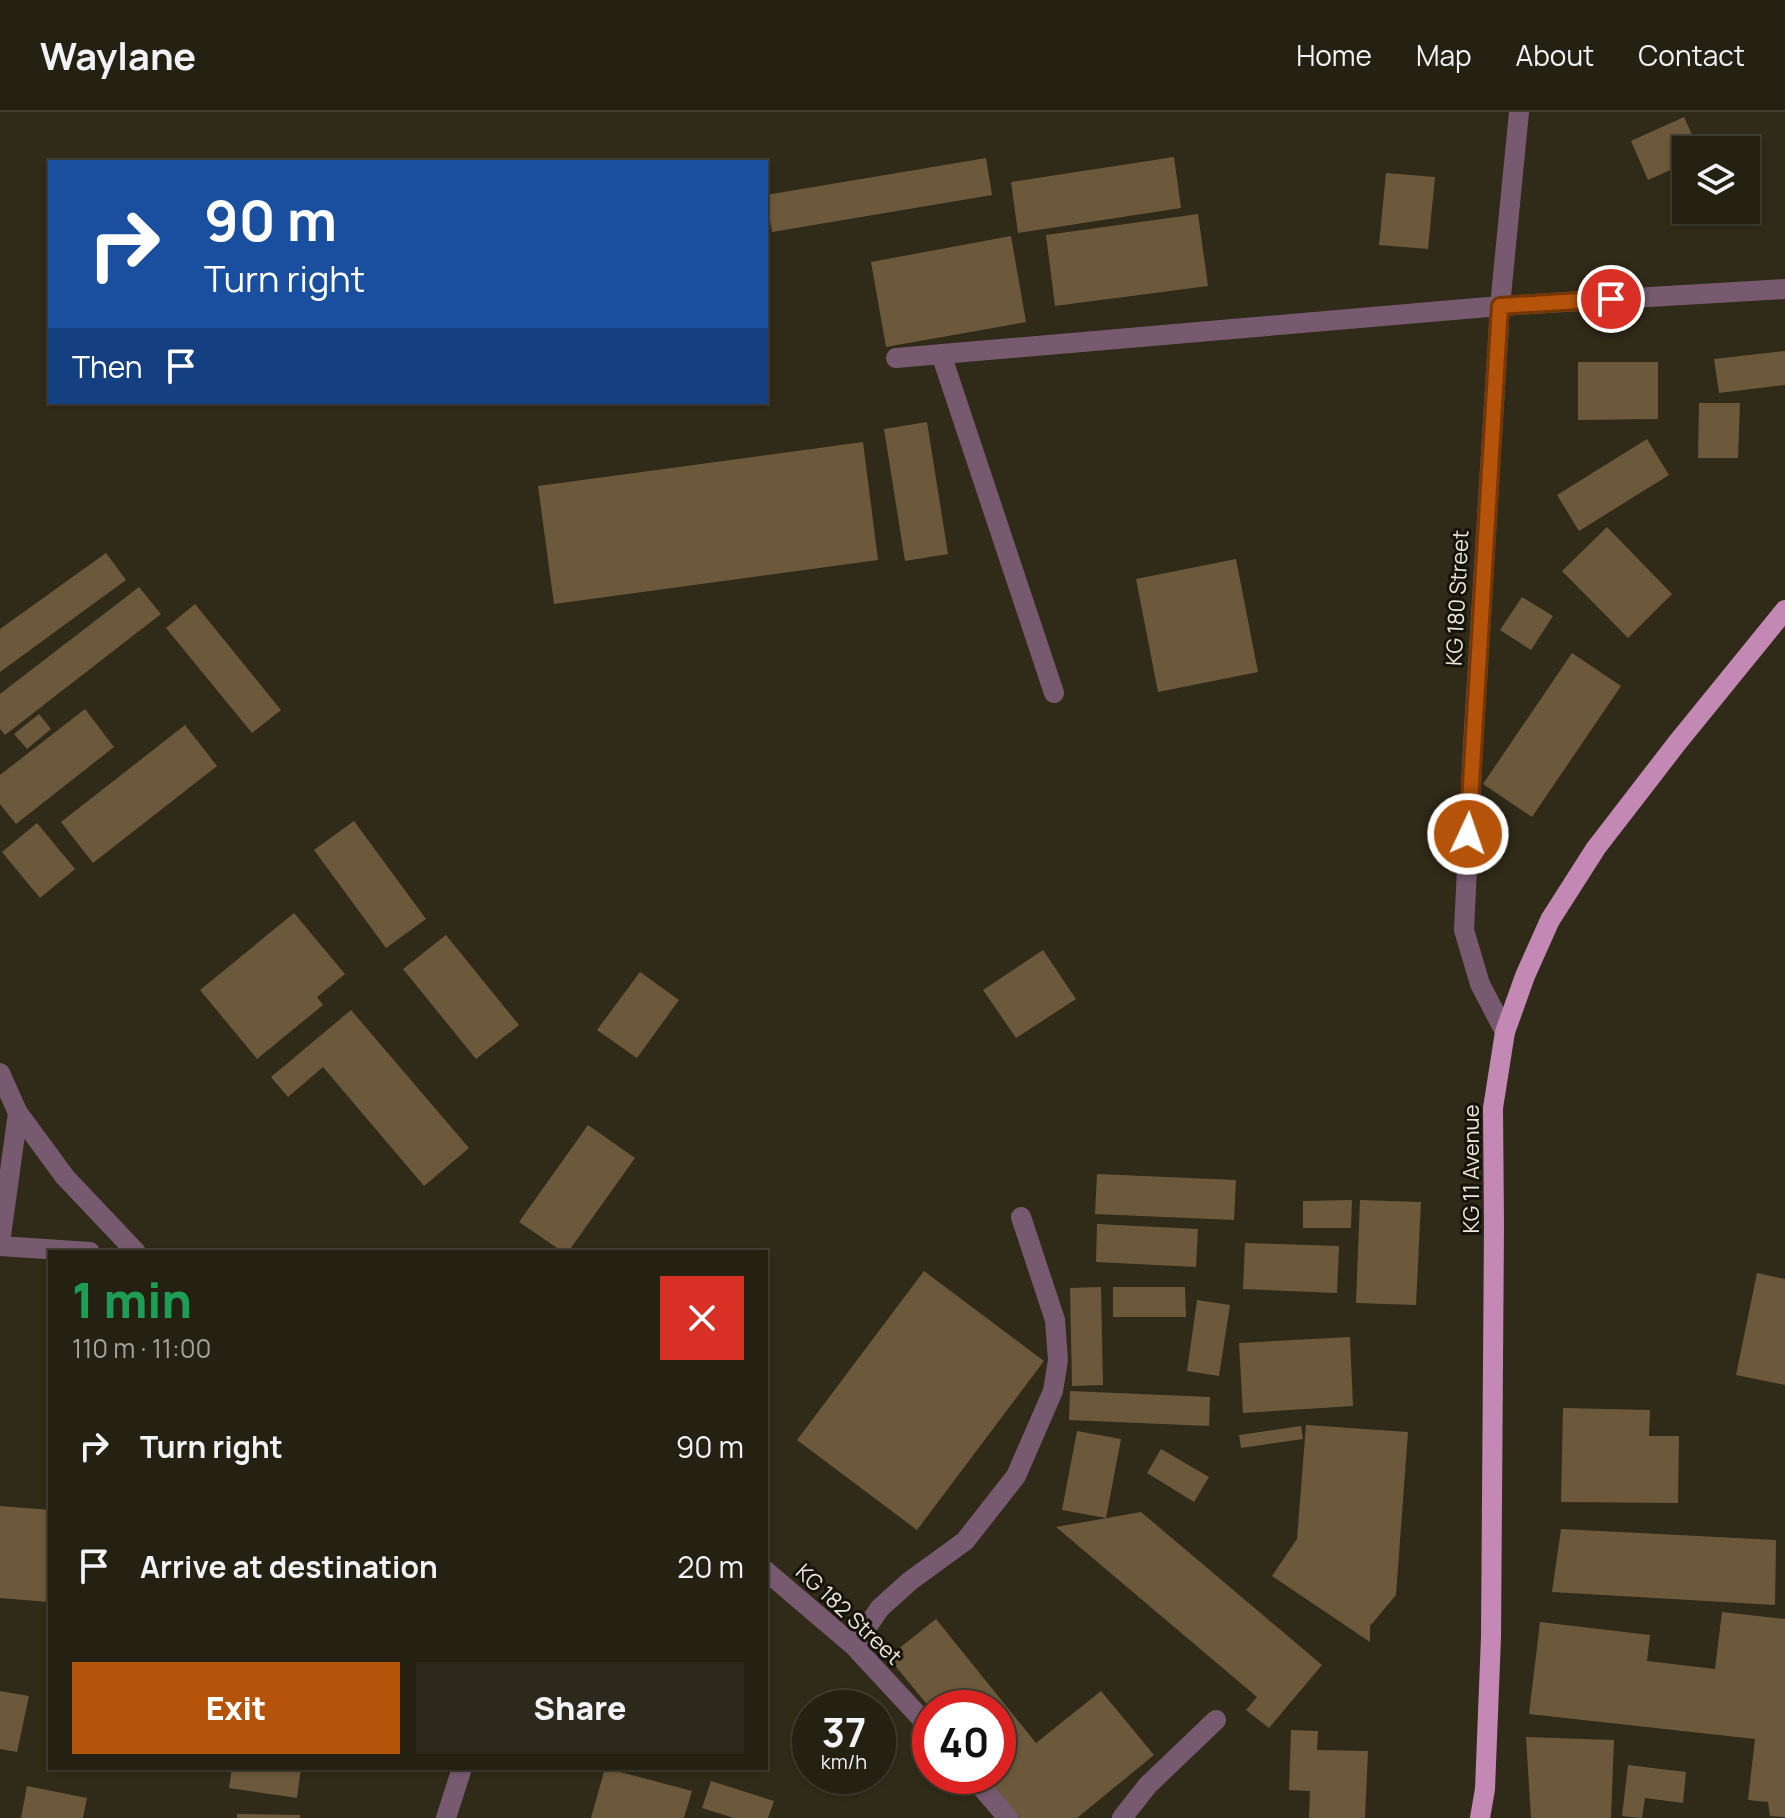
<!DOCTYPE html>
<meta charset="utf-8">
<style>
:root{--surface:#242012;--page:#2c281b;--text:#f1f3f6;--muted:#a3a39f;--line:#413e32;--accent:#b45309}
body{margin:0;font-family:Manrope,sans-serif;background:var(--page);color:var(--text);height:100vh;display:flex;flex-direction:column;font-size:30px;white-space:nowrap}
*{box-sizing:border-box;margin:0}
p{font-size:26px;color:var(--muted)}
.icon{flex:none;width:44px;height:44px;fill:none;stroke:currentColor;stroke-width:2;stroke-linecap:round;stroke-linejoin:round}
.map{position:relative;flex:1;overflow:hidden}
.details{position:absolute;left:48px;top:1138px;width:720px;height:520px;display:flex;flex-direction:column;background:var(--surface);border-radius:0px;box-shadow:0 2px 6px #0004,0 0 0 2px var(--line)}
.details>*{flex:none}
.banner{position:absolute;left:48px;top:48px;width:720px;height:244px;border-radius:0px;box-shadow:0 2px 6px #0004,0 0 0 2px var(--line);background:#1a4fa0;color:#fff;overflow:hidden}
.fabs{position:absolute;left:1672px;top:24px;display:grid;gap:16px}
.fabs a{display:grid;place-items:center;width:88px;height:88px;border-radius:0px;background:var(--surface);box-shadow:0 2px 6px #0004,0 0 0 2px var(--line);font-size:40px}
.speed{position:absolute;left:792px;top:1578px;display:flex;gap:16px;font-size:40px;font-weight:700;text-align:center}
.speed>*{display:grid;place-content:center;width:104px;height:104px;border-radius:50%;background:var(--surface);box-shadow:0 2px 6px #0004,0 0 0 2px var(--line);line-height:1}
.speed small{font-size:20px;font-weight:400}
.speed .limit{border:12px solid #d22;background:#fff;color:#111}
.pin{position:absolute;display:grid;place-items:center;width:68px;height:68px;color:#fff;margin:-34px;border:4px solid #fff;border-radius:50%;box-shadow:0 2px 8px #0007}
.me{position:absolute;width:88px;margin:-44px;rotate:3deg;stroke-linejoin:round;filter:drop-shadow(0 0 6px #0008)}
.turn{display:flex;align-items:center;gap:28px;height:168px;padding:0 24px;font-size:36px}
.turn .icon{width:104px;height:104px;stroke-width:2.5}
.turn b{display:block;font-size:56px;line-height:68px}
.then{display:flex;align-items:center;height:76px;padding:0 24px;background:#0003;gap:16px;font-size:30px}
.round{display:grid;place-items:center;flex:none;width:84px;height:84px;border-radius:0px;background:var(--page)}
.head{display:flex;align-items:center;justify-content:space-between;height:136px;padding:0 24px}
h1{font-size:48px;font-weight:800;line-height:60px;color:#1e9e55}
.button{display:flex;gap:16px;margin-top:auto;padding:16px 24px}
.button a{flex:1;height:92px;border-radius:0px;background:var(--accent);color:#fff;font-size:32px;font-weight:800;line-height:92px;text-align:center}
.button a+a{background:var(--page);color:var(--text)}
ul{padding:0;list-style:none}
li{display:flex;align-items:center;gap:24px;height:120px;padding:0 24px}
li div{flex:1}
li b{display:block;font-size:30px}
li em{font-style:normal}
header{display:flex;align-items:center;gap:48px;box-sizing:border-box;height:112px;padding:0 40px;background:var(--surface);border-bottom:2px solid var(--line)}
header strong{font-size:38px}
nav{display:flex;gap:44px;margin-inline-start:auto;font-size:28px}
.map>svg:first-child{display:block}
.building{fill:#6c593c}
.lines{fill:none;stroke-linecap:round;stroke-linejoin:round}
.minor{stroke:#775a6f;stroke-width:20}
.major{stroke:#c488b4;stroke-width:20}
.route-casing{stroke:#753606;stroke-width:20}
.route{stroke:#b45309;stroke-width:14}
.labels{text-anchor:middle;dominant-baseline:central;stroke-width:6;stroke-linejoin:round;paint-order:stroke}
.street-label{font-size:22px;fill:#ebe7dc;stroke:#16130b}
</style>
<header>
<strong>Waylane</strong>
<nav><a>Home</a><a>Map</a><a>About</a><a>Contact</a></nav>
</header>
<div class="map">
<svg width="1785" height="1706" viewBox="0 0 1785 1706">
<rect width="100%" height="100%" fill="#302a18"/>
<path class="building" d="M1684,5L1699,38H1686V51L1648,68L1631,29Z
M1174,45L1181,96L1018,121L1011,70Z
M986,46L992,83L772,120L766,83Z
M1386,61L1435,65L1428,137L1379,133Z
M1198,102L1208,174L1055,194L1046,123Z
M1011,124L1026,210L886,235L871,150Z
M1785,239V273L1719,281L1714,247Z
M1578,250H1658V307L1578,308Z
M1699,291H1740L1738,346H1698Z
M927,310L948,442L905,449L884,317Z
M1647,327L1669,363L1579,419L1557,383Z
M863,330L878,448L554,492L538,374Z
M1607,415L1672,482L1628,526L1562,459Z
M106,441L126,468L0,560V517Z
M1236,447L1258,560L1158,580L1136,467Z
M139,475L161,502L5,623L0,617V582Z
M1522,485L1553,504L1531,538L1500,518Z
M195,492L281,598L252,621L166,516Z
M1572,541L1621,574L1532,705L1483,672Z
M85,597L114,635L16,712L0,692V663Z
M39,602L51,617L27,637L14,622Z
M185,613L217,654L93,751L61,710Z
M354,709L426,807L386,836L314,738Z
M37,711L75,757L40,786L2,740Z
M294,801L345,862L317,885L323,893L257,947L200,878Z
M446,823L519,913L476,947L403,857Z
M1043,838L1076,887L1016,926L983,878Z
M640,860L679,888L637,946L597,918Z
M351,898L469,1036L424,1074L323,955L288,985L271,965Z
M588,1013L635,1046L568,1140H563L519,1110Z
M1097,1062L1236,1068L1234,1108L1095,1102Z
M1352,1088L1351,1116H1303V1089Z
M1360,1088L1421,1090L1416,1193L1356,1191Z
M1097,1112L1198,1117L1196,1155L1096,1150Z
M1245,1131L1339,1134L1337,1181L1243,1177Z
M924,1159L1044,1249L917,1418L797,1328Z
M1757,1161L1785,1167V1273L1736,1263Z
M1101,1175L1103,1273L1072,1274L1070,1176Z
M1113,1175H1185L1186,1205H1113Z
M1197,1188L1230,1193L1219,1264L1187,1259Z
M1350,1225L1353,1294L1243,1301L1239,1231Z
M1070,1279L1210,1285L1209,1314L1069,1308Z
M1563,1296L1650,1298L1649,1324H1679L1678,1391L1561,1390Z
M1306,1313L1408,1320L1396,1483L1370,1514V1530L1272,1464L1297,1427Z
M1301,1314L1303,1327L1241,1336L1239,1323Z
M1077,1319L1121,1327L1106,1406L1062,1398Z
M1161,1337L1209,1365L1194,1390L1147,1361Z
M0,1394L50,1398L49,1490L0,1486Z
M1141,1400L1322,1553L1269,1616L1246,1598L1257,1585L1056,1415Z
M1561,1417L1776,1428L1775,1493L1552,1480Z
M1722,1500L1785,1507V1705L1770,1704L1768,1690L1748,1688L1755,1627L1529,1602L1540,1510L1650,1523L1647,1549L1715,1557Z
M936,1507L1036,1631L1101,1579L1154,1643L1077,1706H1019L985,1664H998V1596H930L888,1545Z
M0,1579L29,1584L17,1640L0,1637Z
M1291,1618L1318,1619L1317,1638L1368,1639L1365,1706H1309L1310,1679L1289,1678Z
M1526,1625L1614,1628L1611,1706H1531Z
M1628,1653L1686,1660L1683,1691L1645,1686L1642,1706L1622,1704Z
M232,1656H301L297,1686L229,1676Z
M605,1656L692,1679L684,1706H591Z
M711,1669L774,1689L768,1706H734L702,1696Z
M27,1674L87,1686L83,1706H21Z
M237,1702L300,1703V1706H237Z"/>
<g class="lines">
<path class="minor" d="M941,242L1054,581
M896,246L1500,194L1785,177
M1505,920L1480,872L1464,818L1473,634L1500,194L1519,0
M0,961L18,1001L65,1065L136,1140
M0,1131L18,1001
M0,1134L90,1140
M766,1459L854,1534L930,1616
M854,1534L880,1496L910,1469L965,1429L1016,1364L1053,1279L1058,1248L1055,1208L1021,1105
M972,1664L1008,1706
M446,1706L462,1656
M1122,1706L1148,1673L1216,1608"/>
<path class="major" d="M1480,1706L1485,1677L1491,1525L1494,1114L1493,996L1505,920L1525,864L1550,808L1596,736L1677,631L1785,498"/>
</g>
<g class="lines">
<g class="route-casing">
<path id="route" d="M1468,722L1500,194L1611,187"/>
</g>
<use href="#route" class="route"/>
</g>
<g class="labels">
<g class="street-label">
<text transform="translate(1457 486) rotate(-87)">KG 180 Street</text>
<text transform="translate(1471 1057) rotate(-90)">KG 11 Avenue</text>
<text transform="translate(849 1502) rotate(43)">KG 182 Street</text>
</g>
</g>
</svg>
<div class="fabs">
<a><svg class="icon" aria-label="layers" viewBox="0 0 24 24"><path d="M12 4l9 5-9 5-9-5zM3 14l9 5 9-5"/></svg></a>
</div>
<div class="speed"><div>37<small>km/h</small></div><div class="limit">40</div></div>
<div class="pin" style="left:1611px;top:187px;background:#d93025"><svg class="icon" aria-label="arrive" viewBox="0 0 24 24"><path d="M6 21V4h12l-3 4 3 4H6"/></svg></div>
<svg class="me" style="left:1468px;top:722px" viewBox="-20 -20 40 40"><circle r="17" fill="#b45309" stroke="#fff" stroke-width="3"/><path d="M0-11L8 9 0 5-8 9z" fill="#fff"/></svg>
<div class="banner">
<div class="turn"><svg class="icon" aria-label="right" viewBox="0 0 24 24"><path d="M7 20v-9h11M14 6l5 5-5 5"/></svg><div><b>90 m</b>Turn right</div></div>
<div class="then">Then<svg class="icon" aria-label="arrive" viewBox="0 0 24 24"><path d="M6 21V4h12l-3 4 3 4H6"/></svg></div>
</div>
<section class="details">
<div class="head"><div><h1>1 min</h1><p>110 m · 11:00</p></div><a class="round" style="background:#d93025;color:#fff"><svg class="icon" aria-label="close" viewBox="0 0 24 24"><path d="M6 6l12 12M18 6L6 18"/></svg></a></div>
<ul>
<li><svg class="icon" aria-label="right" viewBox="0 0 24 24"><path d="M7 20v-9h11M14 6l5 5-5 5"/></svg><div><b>Turn right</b></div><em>90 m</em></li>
<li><svg class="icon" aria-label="arrive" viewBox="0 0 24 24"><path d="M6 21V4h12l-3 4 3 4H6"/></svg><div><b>Arrive at destination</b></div><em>20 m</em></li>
</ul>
<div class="button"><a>Exit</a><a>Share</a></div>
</section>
</div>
